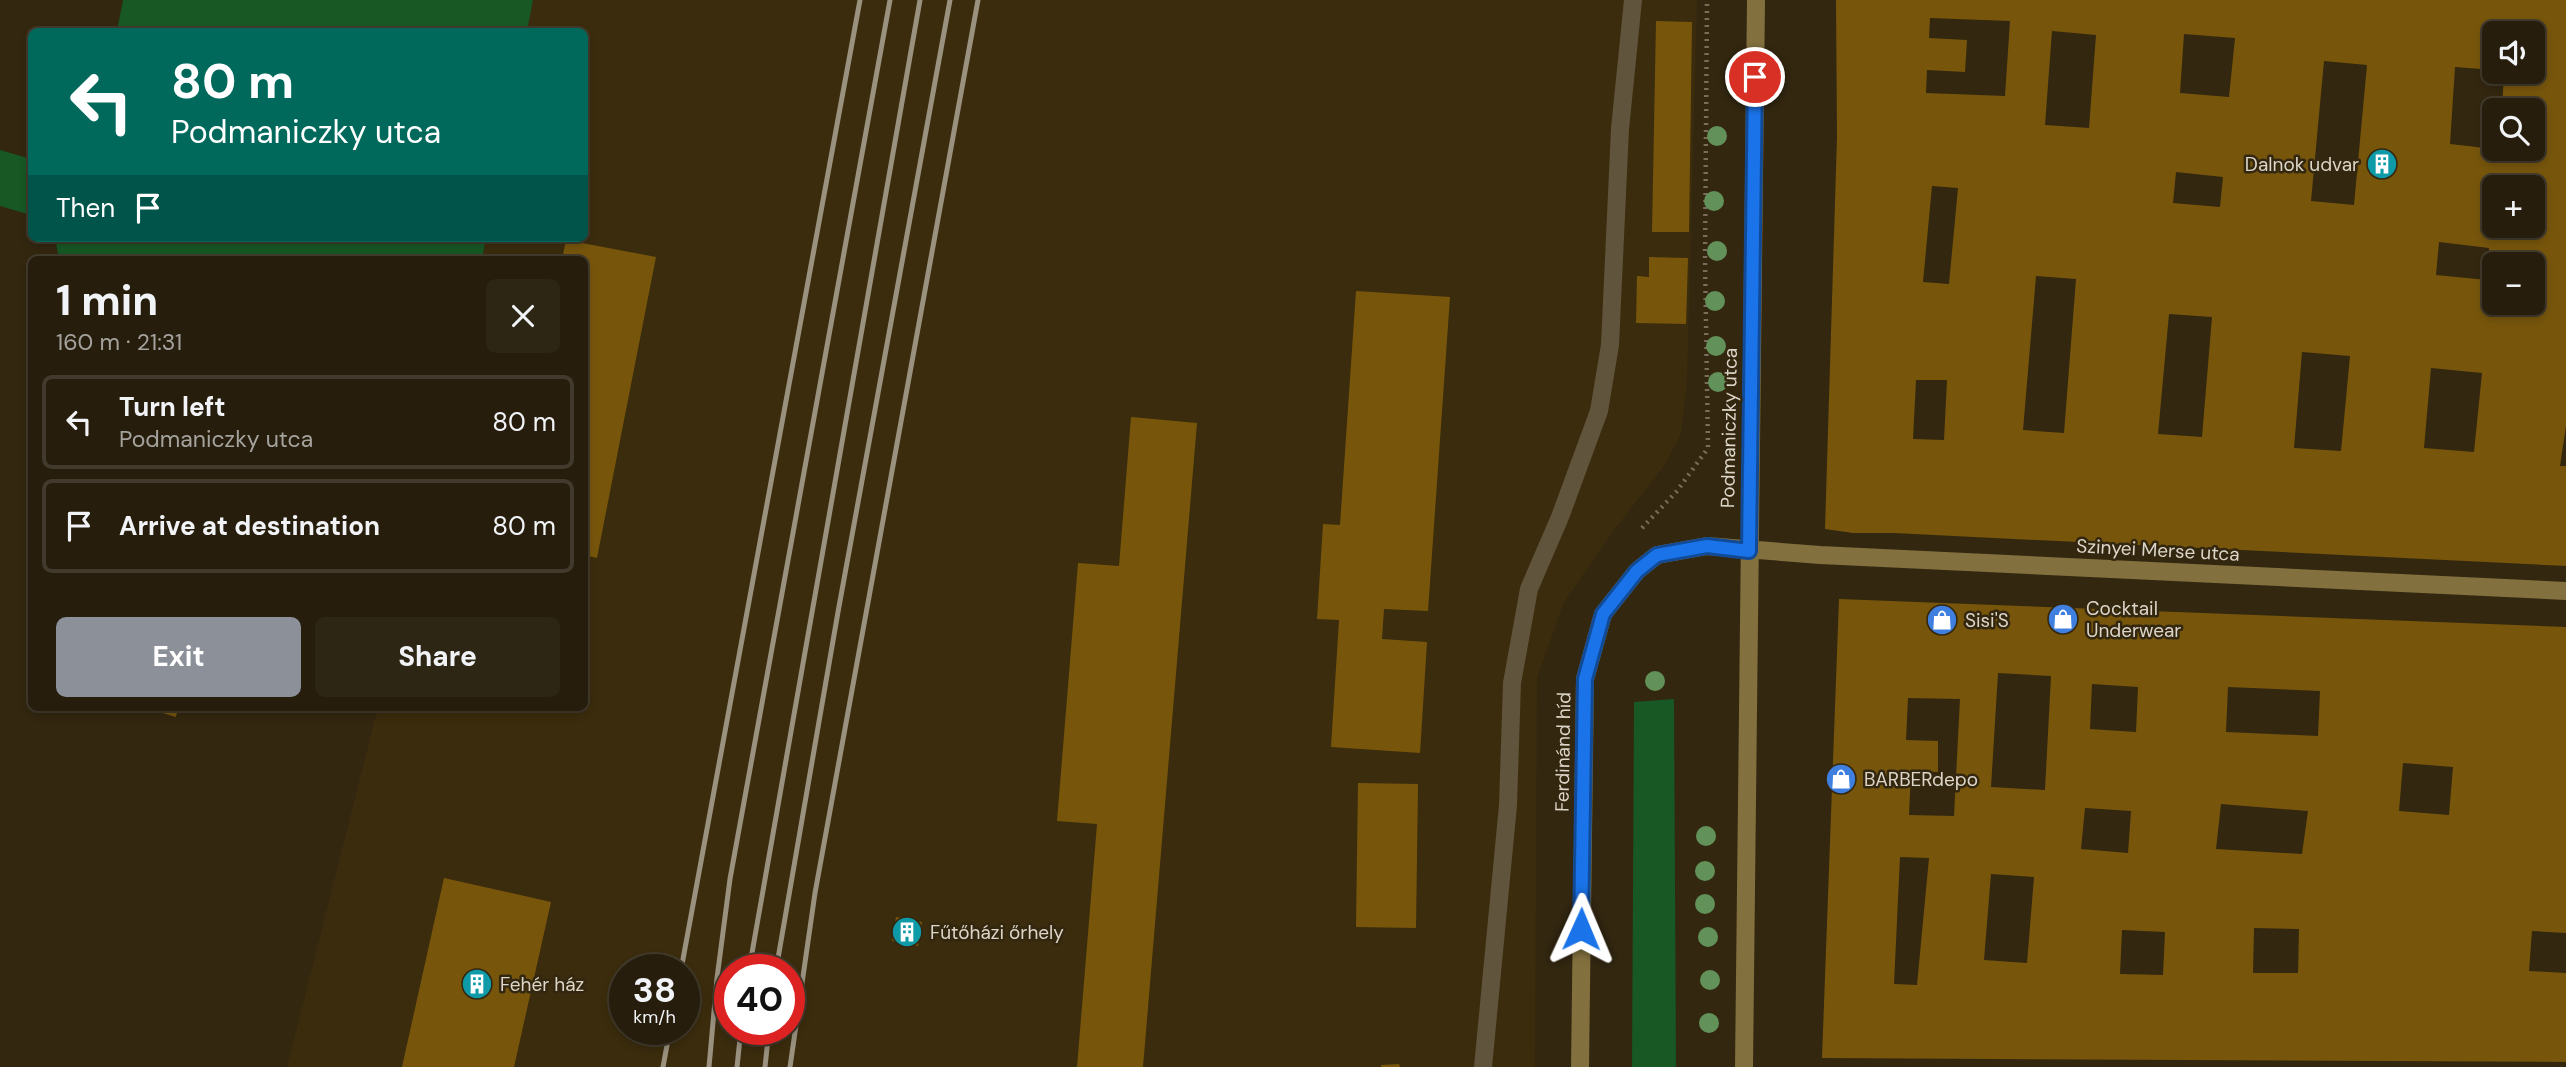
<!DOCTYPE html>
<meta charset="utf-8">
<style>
:root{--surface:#261d0c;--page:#2e2615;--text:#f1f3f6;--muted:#a4a29d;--line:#423b2d;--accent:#8c9099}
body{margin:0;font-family:"DM Sans",sans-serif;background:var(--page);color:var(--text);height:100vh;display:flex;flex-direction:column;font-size:26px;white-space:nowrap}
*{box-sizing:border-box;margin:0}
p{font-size:23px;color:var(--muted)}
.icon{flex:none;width:38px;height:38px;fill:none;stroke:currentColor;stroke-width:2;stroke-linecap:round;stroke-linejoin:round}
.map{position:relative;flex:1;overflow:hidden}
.drawer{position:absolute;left:28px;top:256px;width:560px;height:455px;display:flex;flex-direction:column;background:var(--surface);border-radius:10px;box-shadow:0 4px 10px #0003,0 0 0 2px var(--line)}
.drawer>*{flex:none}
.top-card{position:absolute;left:28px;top:28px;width:560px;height:214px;border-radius:10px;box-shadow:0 4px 10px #0003,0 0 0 2px var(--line);background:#00695c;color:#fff;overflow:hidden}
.controls{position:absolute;left:2482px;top:21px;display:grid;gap:14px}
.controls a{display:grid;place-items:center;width:63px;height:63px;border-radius:10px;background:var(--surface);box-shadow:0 4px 10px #0003,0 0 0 2px var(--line);font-size:35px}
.speed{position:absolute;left:609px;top:954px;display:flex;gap:14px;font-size:35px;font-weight:700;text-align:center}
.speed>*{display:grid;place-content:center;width:91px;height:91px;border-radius:50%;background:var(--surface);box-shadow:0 4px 10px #0003,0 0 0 2px var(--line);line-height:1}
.speed small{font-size:18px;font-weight:400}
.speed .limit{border:10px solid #d22;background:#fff;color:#111}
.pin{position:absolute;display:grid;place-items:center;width:60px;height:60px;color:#fff;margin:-30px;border:4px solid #fff;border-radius:50%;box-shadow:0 2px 7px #0007}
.me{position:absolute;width:77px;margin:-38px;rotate:1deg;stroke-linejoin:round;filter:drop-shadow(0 0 5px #0008)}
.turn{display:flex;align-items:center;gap:24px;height:147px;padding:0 28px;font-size:32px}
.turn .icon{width:91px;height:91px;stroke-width:2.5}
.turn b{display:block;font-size:49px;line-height:60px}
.then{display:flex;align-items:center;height:66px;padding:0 28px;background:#0003;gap:14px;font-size:26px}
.round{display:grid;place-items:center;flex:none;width:74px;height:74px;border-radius:10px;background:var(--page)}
.head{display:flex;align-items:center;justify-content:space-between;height:119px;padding:0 28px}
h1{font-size:42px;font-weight:700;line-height:52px}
.cta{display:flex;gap:14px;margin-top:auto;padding:14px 28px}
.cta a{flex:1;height:80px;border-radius:10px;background:var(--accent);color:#fff;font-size:28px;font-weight:700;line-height:80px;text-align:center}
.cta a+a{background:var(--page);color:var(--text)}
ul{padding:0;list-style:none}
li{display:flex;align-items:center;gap:21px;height:94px;margin:0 14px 10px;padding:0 14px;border:4px solid var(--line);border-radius:10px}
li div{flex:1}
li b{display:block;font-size:26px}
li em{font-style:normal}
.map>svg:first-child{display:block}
.built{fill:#3b2c0d;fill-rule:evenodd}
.green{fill:#175825}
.building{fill:#77560c;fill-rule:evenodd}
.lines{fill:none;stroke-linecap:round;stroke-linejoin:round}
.path{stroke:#786e5a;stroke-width:4.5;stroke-dasharray:2 5;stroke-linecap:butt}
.lane{stroke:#61543c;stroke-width:18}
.secondary{stroke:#82703e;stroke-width:18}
.rail{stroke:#9a917f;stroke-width:5}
.tree{fill:#629159}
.route-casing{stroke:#114b97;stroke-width:18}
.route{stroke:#1a73e8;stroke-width:12}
.labels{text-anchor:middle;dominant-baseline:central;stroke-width:5;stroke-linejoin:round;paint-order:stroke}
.poi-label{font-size:19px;fill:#ddd6c8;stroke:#332710;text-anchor:start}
.street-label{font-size:19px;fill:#ddd6c8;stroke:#332710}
</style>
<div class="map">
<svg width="2566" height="1067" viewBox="0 0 2566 1067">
<rect width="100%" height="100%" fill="#332710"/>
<path class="built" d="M533,0H1697L1687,382L1681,434L1664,466L1615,529L1564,602L1537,678L1535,1067H287L378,707H584V259H482L486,238H584V32L527,31ZM625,970H684V1029H625ZM730,970H789V1029H730Z"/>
<path class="green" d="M123,0H533L527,31H117Z
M0,150L31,159V215L0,206Z
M55,238H486L482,259H59Z
M1674,699L1676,1067H1632L1634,702Z"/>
<path class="building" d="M1836,0H2566V426L2560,466H2566V566L1894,533H1853L1825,529L1837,137ZM1930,18L2010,21L2005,96L1926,93L1927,70L1965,72L1967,40L1929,38ZM2052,31L2096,35L2089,128L2045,125ZM2494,33H2532V72H2504L2502,110H2532V149H2494L2450,144L2455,67L2494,70ZM2184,34L2235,38L2229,97L2180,93ZM2324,61L2367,65L2354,205L2311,201ZM2176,172L2223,177L2220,207L2173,203ZM1932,186L1958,188L1949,284L1923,282ZM2494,187H2532V226H2494ZM2439,242L2489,248L2487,280L2436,275ZM2494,264H2532V303H2494ZM2036,276L2076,279L2064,433L2023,430ZM2169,314L2212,317L2202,437L2158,434ZM2302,352L2350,356L2341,451L2294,448ZM2431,368L2482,373L2474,452L2424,448ZM1916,380H1947L1944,440L1913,439Z
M1656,21L1692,22L1689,232H1652Z
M566,240L656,257L597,558L584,555V259H562Z
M1649,257L1688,258L1686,324L1636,323L1637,276L1649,277Z
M1356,291L1450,297L1428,611L1384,609L1382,639L1427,642L1420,753L1331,747L1339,620L1317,619L1323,524L1340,525Z
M1131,417L1197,423L1143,1067H1077L1097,824L1057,821L1078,563L1119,566Z
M1839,599L2566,627V933L2532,931L2529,971L2566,973V1062L1822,1058ZM1998,673L2051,676L2045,790L1991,787ZM2092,684L2138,687L2136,732L2090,729ZM2228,687L2320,691L2318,736L2226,732ZM1908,698L1960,699L1954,816L1909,815L1911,771L1938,772V741L1906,740ZM2403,763L2453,767L2449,815L2399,811ZM2221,804L2308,811L2302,854L2216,849ZM2085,808L2131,811L2128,853L2081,849ZM1900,857L1929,858L1917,985L1894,984ZM1991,874L2034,877L2027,963L1984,960ZM2254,928L2299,929L2298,973H2253ZM2122,930L2165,932L2163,975L2120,974Z
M142,707H178L176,717Z
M1358,783L1418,784L1416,928L1356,927Z
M444,878L551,902L514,1067H402Z
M896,917L922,922L918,946L892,941Z
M1399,1064L1400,1067H1381V1065Z"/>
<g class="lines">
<path class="path" d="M1642,528L1677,491L1708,448L1705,260L1707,0"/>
<path class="lane" d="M1483,1067L1508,805L1512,683L1529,589L1560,517L1599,411L1610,345L1620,129L1633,0"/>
<path class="secondary" d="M1580,1067L1585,679L1603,614L1637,571L1657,555L1707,546L1820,555L2566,591
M1744,1067L1756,0"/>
<path class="rail" d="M681,970L860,0
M749,970L920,0
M776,970L838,612L950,0
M663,1067L670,1029
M709,1067L717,978L730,879L890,0
M737,1067L741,1029
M765,1067L769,1029
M790,1067L815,893L978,0"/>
</g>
<g class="tree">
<circle cx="1717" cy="136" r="10"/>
<circle cx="1714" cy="201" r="10"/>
<circle cx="1717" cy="251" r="10"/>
<circle cx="1715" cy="301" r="10"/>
<circle cx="1716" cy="346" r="10"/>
<circle cx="1718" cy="382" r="10"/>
<circle cx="1655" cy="681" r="10"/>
<circle cx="1706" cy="836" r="10"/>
<circle cx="1705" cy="871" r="10"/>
<circle cx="1705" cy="904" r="10"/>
<circle cx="1708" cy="937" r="10"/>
<circle cx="1710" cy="980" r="10"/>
<circle cx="1709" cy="1023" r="10"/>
</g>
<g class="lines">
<g class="route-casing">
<path id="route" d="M1581,929L1585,679L1603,614L1637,571L1657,555L1707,546L1749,551L1755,77"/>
</g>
<use href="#route" class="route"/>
</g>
<defs>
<g id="building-disc" transform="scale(1.575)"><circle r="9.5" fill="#0f9aa8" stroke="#332710"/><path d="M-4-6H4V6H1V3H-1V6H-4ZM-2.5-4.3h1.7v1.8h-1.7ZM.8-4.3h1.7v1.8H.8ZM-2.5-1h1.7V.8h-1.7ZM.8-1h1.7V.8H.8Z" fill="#fff"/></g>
<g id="shop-disc" transform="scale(1.575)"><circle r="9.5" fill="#3f7fe0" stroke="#332710"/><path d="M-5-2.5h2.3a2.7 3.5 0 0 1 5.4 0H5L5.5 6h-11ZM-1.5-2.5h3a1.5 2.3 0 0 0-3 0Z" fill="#fff"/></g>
</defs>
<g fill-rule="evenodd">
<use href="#building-disc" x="2382" y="164"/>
<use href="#shop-disc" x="2063" y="619"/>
<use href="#shop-disc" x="1942" y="620"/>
<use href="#shop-disc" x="1841" y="779"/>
<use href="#building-disc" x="907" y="932"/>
<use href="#building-disc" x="477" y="984"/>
</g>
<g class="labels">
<g class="poi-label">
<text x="2359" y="164" text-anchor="end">Dalnok udvar</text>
<text x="2086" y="608">Cocktail<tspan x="2086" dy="22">Underwear</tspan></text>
<text x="1965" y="620">Sisi'S</text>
<text x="1864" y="779">BARBERdepo</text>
<text x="930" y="932">Fűtőházi őrhely</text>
<text x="500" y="984">Fehér ház</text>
</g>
<g class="street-label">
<text transform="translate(1729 428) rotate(-89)">Podmaniczky utca</text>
<text transform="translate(2158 550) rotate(3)">Szinyei Merse utca</text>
<text transform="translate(1563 752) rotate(-89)">Ferdinánd híd</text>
</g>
</g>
</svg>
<div class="controls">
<a><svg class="icon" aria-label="sound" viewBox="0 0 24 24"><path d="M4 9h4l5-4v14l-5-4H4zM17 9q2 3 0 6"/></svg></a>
<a><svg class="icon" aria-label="search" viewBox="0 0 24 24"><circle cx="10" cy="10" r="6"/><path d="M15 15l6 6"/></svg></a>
<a>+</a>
<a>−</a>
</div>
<div class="speed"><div>38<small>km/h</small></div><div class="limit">40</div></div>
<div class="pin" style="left:1755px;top:77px;background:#d93025"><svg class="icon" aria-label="arrive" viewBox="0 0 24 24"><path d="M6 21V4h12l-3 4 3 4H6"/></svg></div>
<svg class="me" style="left:1581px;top:929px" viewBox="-20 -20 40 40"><path d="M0-17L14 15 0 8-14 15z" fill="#1a73e8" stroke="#fff" stroke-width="4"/></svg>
<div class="top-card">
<div class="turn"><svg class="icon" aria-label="left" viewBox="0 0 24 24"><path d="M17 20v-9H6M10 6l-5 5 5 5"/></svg><div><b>80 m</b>Podmaniczky utca</div></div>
<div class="then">Then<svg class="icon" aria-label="arrive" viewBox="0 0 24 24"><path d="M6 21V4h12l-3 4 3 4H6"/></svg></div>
</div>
<section class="drawer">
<div class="head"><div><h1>1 min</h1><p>160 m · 21:31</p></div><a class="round"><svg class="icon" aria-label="close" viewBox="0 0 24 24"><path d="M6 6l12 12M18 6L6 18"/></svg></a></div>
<ul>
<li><svg class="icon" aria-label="left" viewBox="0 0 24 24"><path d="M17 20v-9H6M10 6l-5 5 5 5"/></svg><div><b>Turn left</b><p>Podmaniczky utca</p></div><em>80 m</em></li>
<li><svg class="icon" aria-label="arrive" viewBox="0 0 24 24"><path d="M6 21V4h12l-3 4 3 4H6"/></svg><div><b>Arrive at destination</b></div><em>80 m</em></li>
</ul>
<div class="cta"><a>Exit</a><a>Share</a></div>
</section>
</div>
